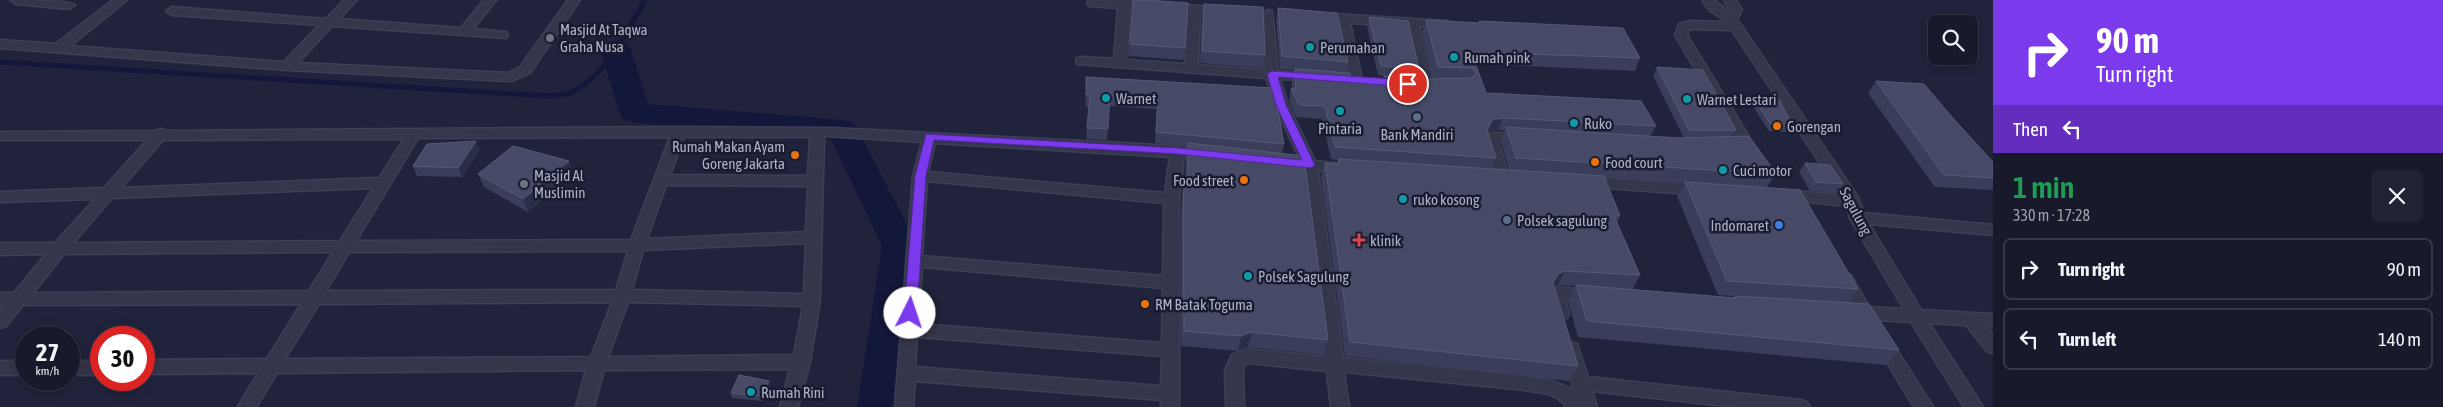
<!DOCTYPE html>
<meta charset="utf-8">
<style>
:root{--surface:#181a2c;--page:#212334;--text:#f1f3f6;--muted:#9fa1a9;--line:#363848}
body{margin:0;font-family:"Asap Condensed",sans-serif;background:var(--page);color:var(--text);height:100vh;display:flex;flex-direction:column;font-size:19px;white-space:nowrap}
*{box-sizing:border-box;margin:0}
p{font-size:16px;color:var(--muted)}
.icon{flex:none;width:28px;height:28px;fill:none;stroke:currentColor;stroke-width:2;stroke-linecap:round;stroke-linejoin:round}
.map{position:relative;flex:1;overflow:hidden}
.panel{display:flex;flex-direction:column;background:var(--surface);width:450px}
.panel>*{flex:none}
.top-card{background:#7c3aed;color:#fff;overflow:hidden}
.fabs{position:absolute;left:1928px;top:15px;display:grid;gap:10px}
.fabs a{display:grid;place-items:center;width:50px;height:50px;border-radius:8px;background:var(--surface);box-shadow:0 2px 12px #0003,0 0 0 1px var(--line);font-size:25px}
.speed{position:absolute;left:15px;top:326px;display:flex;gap:10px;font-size:25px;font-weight:700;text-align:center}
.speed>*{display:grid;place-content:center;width:65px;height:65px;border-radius:50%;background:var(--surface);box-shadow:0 2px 12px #0003,0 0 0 1px var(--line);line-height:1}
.speed small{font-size:12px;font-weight:400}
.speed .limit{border:8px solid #d22;background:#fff;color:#111}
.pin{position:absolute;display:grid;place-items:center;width:42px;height:42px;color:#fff;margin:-21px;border:2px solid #fff;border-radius:50%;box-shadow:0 1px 5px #0007}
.me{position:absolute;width:55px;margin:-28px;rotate:4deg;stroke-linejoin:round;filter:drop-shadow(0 0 4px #0008)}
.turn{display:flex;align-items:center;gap:18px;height:105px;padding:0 20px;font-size:22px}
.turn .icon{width:65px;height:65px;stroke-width:2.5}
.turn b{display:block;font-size:35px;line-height:42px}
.then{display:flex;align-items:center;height:48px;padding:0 20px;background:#0003;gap:10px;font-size:19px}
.round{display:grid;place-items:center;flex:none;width:52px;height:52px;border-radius:8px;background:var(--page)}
.summary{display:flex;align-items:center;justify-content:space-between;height:85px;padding:0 20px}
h1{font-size:30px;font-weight:600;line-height:38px;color:#1e9e55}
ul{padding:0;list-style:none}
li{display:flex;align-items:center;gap:15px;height:62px;margin:0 10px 8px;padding:0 10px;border:2px solid var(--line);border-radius:8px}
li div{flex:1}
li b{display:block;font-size:19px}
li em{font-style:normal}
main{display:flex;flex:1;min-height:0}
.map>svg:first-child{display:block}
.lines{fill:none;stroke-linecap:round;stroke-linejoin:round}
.stream{stroke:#131739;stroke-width:5}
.river{fill:#131739;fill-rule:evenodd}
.minor-casing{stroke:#3d3f54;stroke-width:3}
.minor{fill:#34364b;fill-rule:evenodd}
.wall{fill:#3a3e5a;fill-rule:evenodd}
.shaded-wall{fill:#2a2e49}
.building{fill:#464a66;stroke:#565a75}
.route{fill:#7c3aed;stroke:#51269a}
.worship-dot{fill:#6b7280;stroke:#191c30;stroke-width:2}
.culture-dot{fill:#0f9aa8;stroke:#191c30;stroke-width:2}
.service-dot{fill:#5c6f8a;stroke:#191c30;stroke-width:2}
.food-dot{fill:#e8710a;stroke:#191c30;stroke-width:2}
.shop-dot{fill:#3f7fe0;stroke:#191c30;stroke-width:2}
.health-dot{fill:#e0444e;stroke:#191c30;stroke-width:2}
.labels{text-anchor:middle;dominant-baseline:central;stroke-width:5;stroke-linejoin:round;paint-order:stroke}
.poi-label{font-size:15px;fill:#aeb0c7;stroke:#191c30;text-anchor:start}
.street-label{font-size:15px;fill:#aeb0c7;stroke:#191c30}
</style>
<main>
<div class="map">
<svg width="1993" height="407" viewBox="0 0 1993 407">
<rect width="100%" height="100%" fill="#20233b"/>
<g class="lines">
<path class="stream" d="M0,62L547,96C553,95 560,96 566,94C602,83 628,30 645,0"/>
<path class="river" d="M616,41L627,44L631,50L648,104L843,120L854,123L918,246L899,407H857L882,246L831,139L635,123L624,120L619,113L601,50L605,44Z"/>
<g class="minor-casing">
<path id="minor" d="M10,0C24,0 66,0 75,5L69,9L16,4Z
M113,0H127L70,46L284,62L319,25L172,15L166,11L172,7L326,19L344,0H357L339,19L461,28L484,0H496L473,29L506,32L508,35L506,38L332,26L298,63L509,73L520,67L568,0H580L530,73L511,81L287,70L0,48V40L56,44Z
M1089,0H1124L1226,8L1228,11L1226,14L1200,13L1198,65L1265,70L1262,14L1268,10L1272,11L1278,71L1318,74L1320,77L1313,81L1280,79L1288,105L1315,161L1344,164L1351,169L1344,174L1318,171L1343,358L1525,376L1552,381L1574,390L1562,349L1565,344L1571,342L1577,344L1588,377L1801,400L1807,402L1810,407H1734L1592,391L1597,407H1566C1559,393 1539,393 1525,390L1344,372L1349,407H1331L1327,371L1249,363L1245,364L1243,370L1244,407H1226L1225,370L1232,355L1248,349L1325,357L1303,169L1280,165L1278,162L1285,157L1300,159L1274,105L1266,78L1077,64L1076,61L1077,58L1082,57L1114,59L1118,8L1089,6L1087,3ZM1130,9L1188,13L1185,64L1127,60Z
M1702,0H1714L1729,12L1730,10L1724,0H1736L1742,10L1737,19L1858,197L1864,213L1993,225V235L1869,224L1921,310L1993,314V326H1986L1993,334V353L1987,351L1966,325L1929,323L1983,407H1964L1911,322L1876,320L1874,324L1868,326L1862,324L1859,319L1849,317L1847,313L1853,307L1837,279L1839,275H1851L1869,307L1904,309L1850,218L1847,206L1779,199L1777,195L1779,191L1784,190L1841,195L1732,30L1689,29L1687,35L1748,135L1747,142L1740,149H1722L1720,146L1722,143L1732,141L1734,135L1675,35L1679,24L1691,21L1727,22L1709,10Z
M1317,13L1448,21L1450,24L1448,27L1419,26L1433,85L1426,89L1419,85L1407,26L1350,23L1362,80L1360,83H1350L1338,22L1313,20L1311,17Z
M679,127L833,128L1178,146L1210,151L1212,154L1205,159L1184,157L1179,199V407H1161V400L915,381L913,407H895L913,176L922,142L824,136L820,300L810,362L798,407H780L790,369L604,370L594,407H576L586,370L277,373L256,407H238L258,373L144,374V360L267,359L301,304L23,305L6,326L0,328V310L4,305H0V293H14L46,254L0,255V243H55L95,199L0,202V192L104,188L147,140H0V132L155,131L161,129L167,131ZM670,137L631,240L356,241L418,138ZM684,137H810L808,176L670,175ZM404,139L379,178L121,188L163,140ZM935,143L1170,157L1165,193L928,172ZM927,181L1164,203L1163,276L922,256ZM666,185L808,186L806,232L647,239ZM373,188L340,241L73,243L112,198ZM806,243L804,294L632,290L643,250ZM628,251L616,290L326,291L349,252ZM333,252L309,291L33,293L64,254ZM922,267L1163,288L1162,343L918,324ZM612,302L591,357L285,359L319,304ZM628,302L803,306L794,355L608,357ZM917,337L1162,356L1161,386L915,367Z
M1492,133H1522L1529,137L1522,141H1498L1509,178L1502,183C1492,180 1482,143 1487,134Z
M1587,178L1701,185L1708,190L1701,195L1582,186L1580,183L1582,180Z
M1558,287L1596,291L1598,295L1596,299H1565L1569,314L1567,318L1561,320L1555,318L1548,297L1552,289Z
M1882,334L1888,336L1933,407H1914L1874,341L1876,336Z
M0,361H26V375H0Z
M69,361H101V375H69Z"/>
</g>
<use href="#minor" class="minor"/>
</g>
<path class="wall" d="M1133,0L1185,48L1183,60L1129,56Z
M1204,4L1265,55L1263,68L1200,63L1202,16Z
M1278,8L1348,62L1345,73L1351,78L1383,80L1384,76L1378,75L1367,26L1369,17L1419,69L1416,78L1433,79L1422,32L1426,20L1479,23V21L1640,58L1635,71L1476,64L1486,93L1656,126L1650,136L1684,138L1653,76L1657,67L1736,130L1732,137L1776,174L1766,188L1858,289L1848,303L1899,350L1886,365L1578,337L1568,301L1575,286L1558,285L1554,287L1578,366L1569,381L1345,356L1321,177L1325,163L1337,164L1338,160L1331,159L1322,119L1296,117L1289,101L1291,88H1292V82L1295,70L1280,69L1276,20ZM1498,130H1505L1501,142L1509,170L1491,169L1496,158L1488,132ZM1605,178L1685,183L1677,196L1718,295L1735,296L1733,298L1632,290L1640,275L1617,222L1620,216Z
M1086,77L1280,105L1278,111L1284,144L1282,154L1328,340L1323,355L1248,347L1238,351L1181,346V224L1182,197L1184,182H1185L1186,158L1188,146L1155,143L1157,109L1109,106L1107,140L1086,139L1089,107H1086L1085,88Z
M1876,81L1951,116L1993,162V190L1935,187L1868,93Z
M1755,100L1793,127L1790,132L1769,131L1752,105Z
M480,150L462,177L417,176L413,166Z
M569,161L573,174L528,212L484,187L478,174Z
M1805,163L1843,184L1837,193L1810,191L1799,172Z
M770,386L763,401L732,398L731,393Z"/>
<path class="shaded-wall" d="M1503,118L1498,130L1487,132L1482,143L1492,120Z
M476,141L480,150L462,177L458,168Z
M569,161L573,174L528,212L523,199Z
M1565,271L1558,285L1550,288L1558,274Z
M1252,332L1248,347L1238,351L1241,336Z
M769,381L770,386L763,401L762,396Z"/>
<path class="building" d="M1133,0H1148L1188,3L1185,48L1130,44Z
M1204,4L1263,7L1265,55L1202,51Z
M1278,8L1337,13L1348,62L1282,56Z
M1369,17L1408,21L1419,69L1381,66Z
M1426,20L1480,23L1479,21L1623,28L1640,58L1471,52L1486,93L1641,101L1656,126L1503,118L1492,120L1487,130L1496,158L1335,147L1325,106L1299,105L1291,88L1296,89L1295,69L1350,73L1351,78L1385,80L1384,76L1430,79L1472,78L1476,74L1473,68L1438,67Z
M1657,67L1703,70L1736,130H1689Z
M1086,77L1273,88L1280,105H1277L1284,144L1156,132L1158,98L1110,95L1108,129L1087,128L1090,95H1087Z
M1876,81L1924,84L1951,116L1993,162V178L1944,175Z
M1755,100L1780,101L1793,127L1772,126Z
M1506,127L1679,138L1749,136L1776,174L1516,158Z
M476,141L458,168L413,166L427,144Z
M1188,143L1304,156L1328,340L1252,332L1241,336L1184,331L1183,209L1184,182H1188Z
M513,146L569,161L523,199L478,174Z
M1338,159L1604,176L1620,216H1614L1640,275L1565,271L1558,274L1553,283L1578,366L1350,342L1325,163L1339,164Z
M1805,163L1830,165L1843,184L1816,182Z
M1685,182L1800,190L1858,289L1727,281Z
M1576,285L1736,298L1735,296L1869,304L1899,350L1587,321Z
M739,375L769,381L762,396L731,393Z"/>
<path class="route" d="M1272,71L1408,80L1413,84L1408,87L1278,77L1286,105L1315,165L1310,168L1178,154L934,140L926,176L917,313L915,316H906L904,313L915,176L926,134L1178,148L1302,160L1276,105L1267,74Z"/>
<g class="worship-dot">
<circle cx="550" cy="38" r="5"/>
<circle cx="524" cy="184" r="5"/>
</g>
<g class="culture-dot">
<circle cx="1310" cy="47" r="5"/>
<circle cx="1454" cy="57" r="5"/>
<circle cx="1106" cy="98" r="5"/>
<circle cx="1687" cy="99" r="5"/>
<circle cx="1340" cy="111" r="5"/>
<circle cx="1574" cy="123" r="5"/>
<circle cx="1723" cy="170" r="5"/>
<circle cx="1403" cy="199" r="5"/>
<circle cx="1248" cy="276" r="5"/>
<circle cx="751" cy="392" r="5"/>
</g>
<g class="service-dot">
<circle cx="1417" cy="117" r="5"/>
<circle cx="1507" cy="220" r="5"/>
</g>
<g class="food-dot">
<circle cx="1777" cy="126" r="5"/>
<circle cx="795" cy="155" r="5"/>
<circle cx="1595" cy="162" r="5"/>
<circle cx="1244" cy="180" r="5"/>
<circle cx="1145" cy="304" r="5"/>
</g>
<circle class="shop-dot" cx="1779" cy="225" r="5"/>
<path class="health-dot" d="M1356.5 232.5h5v5h5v5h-5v5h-5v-5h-5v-5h5z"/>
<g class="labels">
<g class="poi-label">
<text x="560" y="29">Masjid At Taqwa<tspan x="560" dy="17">Graha Nusa</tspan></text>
<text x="1320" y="47">Perumahan</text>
<text x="1464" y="57">Rumah pink</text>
<text x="1116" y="98">Warnet</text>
<text x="1697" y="99">Warnet Lestari</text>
<text x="1584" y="123">Ruko</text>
<text x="1787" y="126">Gorengan</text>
<text x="1340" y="128" text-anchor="middle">Pintaria</text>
<text x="1417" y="134" text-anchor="middle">Bank Mandiri</text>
<text x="785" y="146" text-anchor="end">Rumah Makan Ayam<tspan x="785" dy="17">Goreng Jakarta</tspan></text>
<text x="1605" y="162">Food court</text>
<text x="1733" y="170">Cuci motor</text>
<text x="534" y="175">Masjid Al<tspan x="534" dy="17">Muslimin</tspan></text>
<text x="1234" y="180" text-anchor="end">Food street</text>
<text x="1413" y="199">ruko kosong</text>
<text x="1517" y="220">Polsek sagulung</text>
<text x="1769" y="225" text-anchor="end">Indomaret</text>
<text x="1370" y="240">klinik</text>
<text x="1258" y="276">Polsek Sagulung</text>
<text x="1155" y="304">RM Batak Toguma</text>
<text x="761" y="392">Rumah Rini</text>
</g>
<g class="street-label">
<text transform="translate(1856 211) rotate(62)">Sagulung</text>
</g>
</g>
</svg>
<div class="fabs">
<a><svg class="icon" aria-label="search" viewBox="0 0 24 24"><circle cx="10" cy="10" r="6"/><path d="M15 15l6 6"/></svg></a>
</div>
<div class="speed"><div>27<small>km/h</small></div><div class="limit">30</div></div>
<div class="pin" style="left:1408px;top:84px;background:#d93025"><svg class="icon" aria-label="arrive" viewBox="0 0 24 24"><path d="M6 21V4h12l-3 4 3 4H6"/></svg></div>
<svg class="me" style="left:910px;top:313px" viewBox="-20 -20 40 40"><circle r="19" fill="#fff"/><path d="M0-13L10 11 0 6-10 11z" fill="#7c3aed"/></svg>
</div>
<section class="panel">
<div class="top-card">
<div class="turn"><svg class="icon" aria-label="right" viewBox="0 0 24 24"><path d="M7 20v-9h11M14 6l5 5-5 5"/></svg><div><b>90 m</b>Turn right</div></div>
<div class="then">Then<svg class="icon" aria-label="left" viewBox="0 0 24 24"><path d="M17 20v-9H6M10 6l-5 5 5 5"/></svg></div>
</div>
<div class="summary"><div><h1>1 min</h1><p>330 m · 17:28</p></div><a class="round"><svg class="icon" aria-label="close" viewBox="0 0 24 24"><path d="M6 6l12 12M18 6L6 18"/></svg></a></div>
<ul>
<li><svg class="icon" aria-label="right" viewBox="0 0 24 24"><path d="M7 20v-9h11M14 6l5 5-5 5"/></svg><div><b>Turn right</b></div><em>90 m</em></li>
<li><svg class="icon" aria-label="left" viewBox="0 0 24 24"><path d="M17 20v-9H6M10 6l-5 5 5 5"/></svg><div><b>Turn left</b></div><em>140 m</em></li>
</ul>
</section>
</main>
